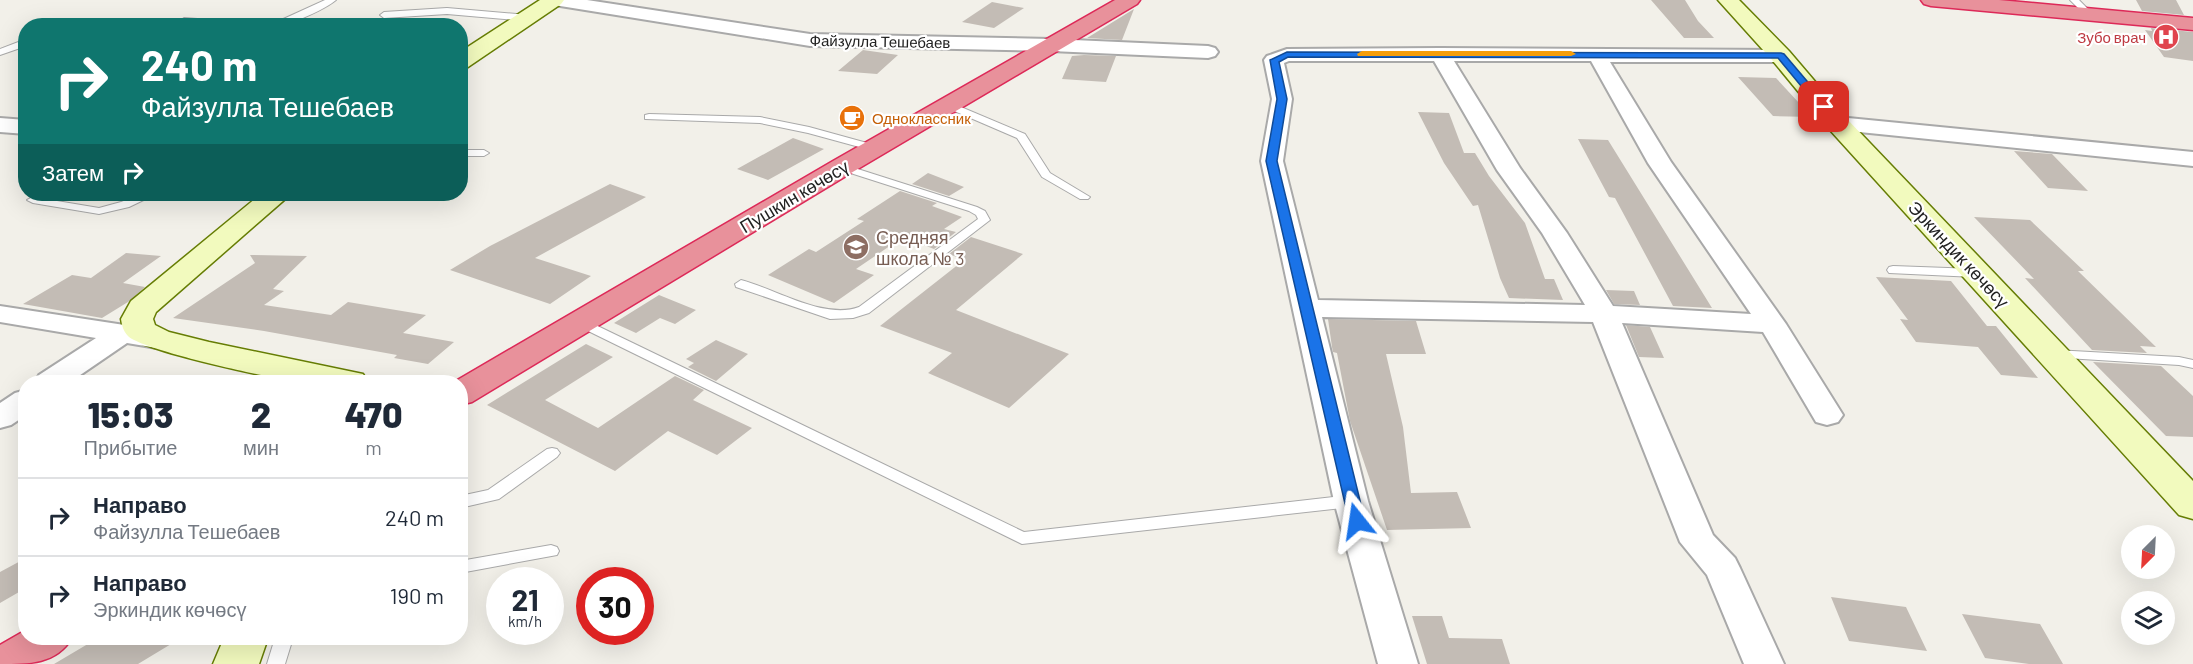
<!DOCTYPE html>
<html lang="ru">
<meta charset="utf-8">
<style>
:root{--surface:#fff;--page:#f2f2f3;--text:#1f2937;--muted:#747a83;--line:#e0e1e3}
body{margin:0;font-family:Barlow,sans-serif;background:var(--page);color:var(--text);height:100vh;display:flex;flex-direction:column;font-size:22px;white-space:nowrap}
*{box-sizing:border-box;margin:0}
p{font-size:20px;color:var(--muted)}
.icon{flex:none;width:33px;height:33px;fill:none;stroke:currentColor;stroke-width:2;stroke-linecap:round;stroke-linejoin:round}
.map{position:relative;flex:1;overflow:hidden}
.panel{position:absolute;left:18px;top:375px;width:450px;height:270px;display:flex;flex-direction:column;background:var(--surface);border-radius:24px;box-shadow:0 6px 24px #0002}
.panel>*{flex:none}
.top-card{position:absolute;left:18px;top:18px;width:450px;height:183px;border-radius:24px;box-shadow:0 6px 24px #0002;background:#0f766e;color:#fff;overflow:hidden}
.needle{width:39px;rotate:204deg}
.fabs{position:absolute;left:2121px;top:525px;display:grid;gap:12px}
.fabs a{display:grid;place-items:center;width:54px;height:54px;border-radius:50%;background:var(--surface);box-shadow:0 6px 24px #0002;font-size:30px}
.speed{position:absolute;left:486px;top:567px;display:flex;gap:12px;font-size:30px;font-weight:700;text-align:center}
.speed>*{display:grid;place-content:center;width:78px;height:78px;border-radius:50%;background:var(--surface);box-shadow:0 6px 24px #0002;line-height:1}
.speed small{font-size:15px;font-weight:400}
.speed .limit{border:9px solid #d22;background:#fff;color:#111}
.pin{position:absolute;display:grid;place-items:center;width:51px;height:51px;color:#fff;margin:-26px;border-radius:12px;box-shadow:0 3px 9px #0006}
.me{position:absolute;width:66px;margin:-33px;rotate:345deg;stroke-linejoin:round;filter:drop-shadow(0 0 4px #0008)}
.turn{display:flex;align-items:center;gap:21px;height:126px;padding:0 24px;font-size:27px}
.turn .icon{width:78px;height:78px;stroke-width:2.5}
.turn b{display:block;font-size:42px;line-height:51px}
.then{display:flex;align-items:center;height:57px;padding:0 24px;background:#0003;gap:12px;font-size:22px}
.eta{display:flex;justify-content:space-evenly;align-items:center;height:102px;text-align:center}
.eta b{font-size:36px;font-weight:800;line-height:42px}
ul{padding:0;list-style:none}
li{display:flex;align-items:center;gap:18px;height:78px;padding:0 24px;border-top:2px solid var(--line)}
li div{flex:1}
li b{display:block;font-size:22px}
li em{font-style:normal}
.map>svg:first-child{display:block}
.building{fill:#c3bcb5}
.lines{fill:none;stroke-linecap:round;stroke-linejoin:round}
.lane-casing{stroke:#a9a9a9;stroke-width:2}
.street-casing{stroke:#a9a9a9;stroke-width:4}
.secondary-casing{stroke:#667d04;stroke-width:3}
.highway-casing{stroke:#dd2958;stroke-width:3}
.lane{fill:#fff;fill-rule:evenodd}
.street{fill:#fff;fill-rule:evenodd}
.secondary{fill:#f2fabe;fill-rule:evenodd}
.highway{fill:#e8919b;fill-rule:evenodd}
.route{fill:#1a73e8;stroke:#114b97;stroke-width:1.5}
.slow{fill:#f59e0b}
.labels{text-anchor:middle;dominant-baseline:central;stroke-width:4.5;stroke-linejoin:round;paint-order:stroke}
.far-health-label{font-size:15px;fill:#be3a42;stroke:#fff;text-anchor:end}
.far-street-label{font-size:15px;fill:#222;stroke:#fff}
.far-food-label{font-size:15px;fill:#c56008;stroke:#fff;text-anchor:start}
.street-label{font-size:18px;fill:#222;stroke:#fff}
.education-label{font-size:18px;fill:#785e54;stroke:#fff;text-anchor:start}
</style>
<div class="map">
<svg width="2193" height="664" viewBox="0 0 2193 664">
<rect width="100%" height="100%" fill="#f2f0e9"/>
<path class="building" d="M1651,0H1685L1698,21L1714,38H1684Z
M2136,0H2176L2184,15L2142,11Z
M992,2L1024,8L994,28L962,22Z
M1134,9L1122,40L1087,38Z
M2151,28L2193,32V61L2164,57L2145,30L2152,31Z
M863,50L898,55L877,74L838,71Z
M1084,55L1116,56L1106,82L1062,79L1072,56Z
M1738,77L1776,78L1812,117L1773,116Z
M1418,112L1449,113L1464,153H1475L1489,176L1525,223L1545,279H1554L1563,300L1509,298L1500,278L1478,205L1473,206L1444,163Z
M793,138L824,149L768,180L737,169Z
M1578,139L1608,140L1712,308L1673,306L1615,198L1609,197Z
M2014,151L2052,154L2088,191L2048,188Z
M928,173L964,187L949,196L912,184Z
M610,184L646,197L535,258L591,276L550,304L450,270L490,246Z
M900,191L937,203L932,206L962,217L944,229L956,232L934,249L903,237L856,269L874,275L834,303L768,275L809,249L816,252L864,221L857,219Z
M1974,217L2030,220L2084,271H2078L2156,347L2140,346L2147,353L2092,350L2025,278L2034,279Z
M971,237L1023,254L956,310L1069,354L1009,408L928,373L952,353L880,326L964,260L949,254Z
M126,253L161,256L123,283L145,287L128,302L102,318L23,304L72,275L91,278Z
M250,255L307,256L273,289L284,291L264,305L331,315L348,302L426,315L403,333L454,342L428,364L394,358L397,355L264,331L173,318L255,263Z
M1876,277L1951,281L1987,326H1996L2038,378L2001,375L1978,347L1916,342L1900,319L1908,320Z
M1606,290L1634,291L1640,305L1614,304Z
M659,295L696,310L675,324L660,318L636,333L614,323Z
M1328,319L1416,321L1426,354H1386L1403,427L1411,493L1457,492L1471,528L1387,530L1350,421L1337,353L1333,352L1332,347Z
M1626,325L1650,327L1664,358L1639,357Z
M716,340L748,354L716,381L688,367L694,363L686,359Z
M586,344L613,357L545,400L598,428L675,376L704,390L693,400L752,428L717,455L668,431L615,471L487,405Z
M2093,362L2161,366L2193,396V437L2166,436Z
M26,558V588L0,603V572Z
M1831,597L1906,607L1927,651L1849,641Z
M1962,614L2040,624L2063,664H2029L1985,658Z
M1412,616H1442L1449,638L1502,639L1510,664H1427Z
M98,638H181L138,664H54Z"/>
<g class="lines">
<g class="lane-casing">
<path id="lane" d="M325,0H336C324,10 301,19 286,25C275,28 188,27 180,21L184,18L238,22L279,21Z
M2070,0H2079L2094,15L2087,17Z
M447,8L528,15L532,18L528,21L447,14L384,18L380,15L384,12Z
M21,41H26V46L0,55V49Z
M949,102L1025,134L1050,173L1090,197L1088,199H1080L1042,177L1017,138L945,107L944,105Z
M649,114L760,117L809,127L878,146L879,148L874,151L808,133L760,123L645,119V115Z
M460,150H484L489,153L484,156H460Z
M842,164L977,207L985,211L990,220L869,313L853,318L830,319L736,287L735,284L741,280C776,289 824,320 859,307L978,219L976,215L969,211L838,169L837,167Z
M142,194H156L129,207L99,214L33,203L27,200L33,197L99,208L121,202Z
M1893,266L1975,269L1981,273L1975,277L1889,273L1887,270L1889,267Z
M581,318L1024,532L1351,495L1357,497L1359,501L1357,505L1351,507L1022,544L576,325L574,322L576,319Z
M2055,350L2179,357L2193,360V368L2179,365L2050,357L2048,354Z
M552,448L557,449L560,453L557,457L499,499L460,508V496L488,490L547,449Z
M551,545L557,547L559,551L557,555L460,573V561Z
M275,638H293L285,664H267Z"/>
</g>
<g class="street-casing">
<path id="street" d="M545,0H587L810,34L1051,39L1208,46L1215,48L1218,52L1215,56L1208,58L1051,51L810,46L554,5L548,4Z
M1440,48L1781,50L1788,52L1791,56L1788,60L1781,62H1610L1671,162L1786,324L1843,415L1838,422L1827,425L1816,422L1763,332L1622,323L1713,535L1735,558L1740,568L1784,664H1744L1707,575L1680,542L1593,322L1322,317L1368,501L1418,664H1378L1334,501L1261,161L1272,99L1264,60L1267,56L1287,49ZM1289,61H1434L1497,170L1542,233L1585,305L1318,300L1283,161L1292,99L1284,63ZM1454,61H1591L1648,163L1751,314L1613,306L1567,233L1520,168Z
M1838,117L2193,152V166L1830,129L1827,124L1830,119Z
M0,118L26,120V134L0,132Z
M0,306L157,330L167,333L171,339L167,345L157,348L127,343L70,382H35L39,375L96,338L0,322Z
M26,390V415L11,425L0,428V403L15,393Z"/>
</g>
<g class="secondary-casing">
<path id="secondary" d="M540,0H564L561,4L468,67L460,69V52Z
M1718,0H1739L1789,51L1847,119L2193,481V519L2179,515L1829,129L1773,61Z
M261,194H291L156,312L153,319L155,325L169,332L209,342L363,374L368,382C347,382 325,384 304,382C279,381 141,350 128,336C123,331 122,325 121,319L131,301Z
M224,638H268L259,664H213Z"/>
</g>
<g class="highway-casing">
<path id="highway" d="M1115,0H1140L1137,4L851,173L472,402L460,405V382H454L833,161Z
M1921,0H1999L2193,18V30L1931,6L1924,4Z
M26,630V638H72C56,664 30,664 0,664V645Z"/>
</g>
<use href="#lane" class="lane"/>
<use href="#street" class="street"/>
<use href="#secondary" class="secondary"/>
<use href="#highway" class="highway"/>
</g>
<path class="route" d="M1287,52L1781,53L1784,54L1829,107L1820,109L1778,58L1288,57L1279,62L1287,99L1277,161L1365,521L1363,526H1351L1349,521L1266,161L1277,99L1270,60Z"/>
<path class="slow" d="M1362,51H1571L1576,54L1571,56H1358L1357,54Z"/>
<defs>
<g id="hospital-disc" transform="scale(1.35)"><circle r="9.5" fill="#e0444e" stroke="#fff"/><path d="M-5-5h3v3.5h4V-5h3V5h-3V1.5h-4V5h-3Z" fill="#fff"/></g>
<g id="cafe-disc" transform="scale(1.35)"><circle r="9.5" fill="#e8710a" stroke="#fff"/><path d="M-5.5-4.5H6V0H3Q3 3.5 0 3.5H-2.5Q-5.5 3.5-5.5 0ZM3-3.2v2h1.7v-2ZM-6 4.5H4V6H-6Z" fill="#fff"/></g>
<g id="school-disc" transform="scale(1.35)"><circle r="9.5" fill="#8d6e63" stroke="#fff"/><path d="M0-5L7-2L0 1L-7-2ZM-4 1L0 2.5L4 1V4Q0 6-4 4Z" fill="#fff"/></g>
</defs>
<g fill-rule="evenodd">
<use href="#hospital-disc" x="2166" y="37"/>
<use href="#cafe-disc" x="852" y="118"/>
<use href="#school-disc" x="856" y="247"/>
</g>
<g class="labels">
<g class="far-health-label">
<text x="2146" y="37">Зубо врач</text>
</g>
<g class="far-street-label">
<text transform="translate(880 41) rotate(1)">Файзулла Тешебаев</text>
</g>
<g class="far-food-label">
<text x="872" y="118">Одноклассник</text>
</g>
<g class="street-label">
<text transform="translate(794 196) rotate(-31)">Пушкин көчөсү</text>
<text transform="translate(1959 254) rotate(47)">Эркиндик көчөсү</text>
</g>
<g class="education-label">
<text x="876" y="237">Средняя<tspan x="876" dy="21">школа № 3</tspan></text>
</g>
</g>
</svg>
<div class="fabs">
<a><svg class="needle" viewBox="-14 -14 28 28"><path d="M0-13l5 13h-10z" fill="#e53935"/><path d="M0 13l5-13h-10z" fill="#747a83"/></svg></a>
<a><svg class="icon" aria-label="layers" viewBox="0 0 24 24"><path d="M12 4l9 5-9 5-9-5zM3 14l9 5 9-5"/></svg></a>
</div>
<div class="speed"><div>21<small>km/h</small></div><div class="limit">30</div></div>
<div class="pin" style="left:1824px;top:107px;background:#d93025"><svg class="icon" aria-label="arrive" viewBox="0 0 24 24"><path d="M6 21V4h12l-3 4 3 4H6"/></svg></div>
<svg class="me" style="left:1357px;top:521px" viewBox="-20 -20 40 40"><path d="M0-17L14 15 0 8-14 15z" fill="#1a73e8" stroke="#fff" stroke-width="4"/></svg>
<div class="top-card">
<div class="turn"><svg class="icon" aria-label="right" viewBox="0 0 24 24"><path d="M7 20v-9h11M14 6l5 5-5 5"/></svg><div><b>240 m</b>Файзулла Тешебаев</div></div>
<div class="then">Затем<svg class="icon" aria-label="right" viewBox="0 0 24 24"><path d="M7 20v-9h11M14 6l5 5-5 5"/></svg></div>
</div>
<section class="panel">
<div class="eta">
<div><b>15:03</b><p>Прибытие</p></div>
<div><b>2</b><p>мин</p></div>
<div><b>470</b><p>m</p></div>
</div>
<ul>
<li><svg class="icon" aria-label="right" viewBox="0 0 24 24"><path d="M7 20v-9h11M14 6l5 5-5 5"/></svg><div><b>Направо</b><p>Файзулла Тешебаев</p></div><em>240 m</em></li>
<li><svg class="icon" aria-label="right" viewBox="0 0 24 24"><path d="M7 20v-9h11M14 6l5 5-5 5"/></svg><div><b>Направо</b><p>Эркиндик көчөсү</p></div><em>190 m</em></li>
</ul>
</section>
</div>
